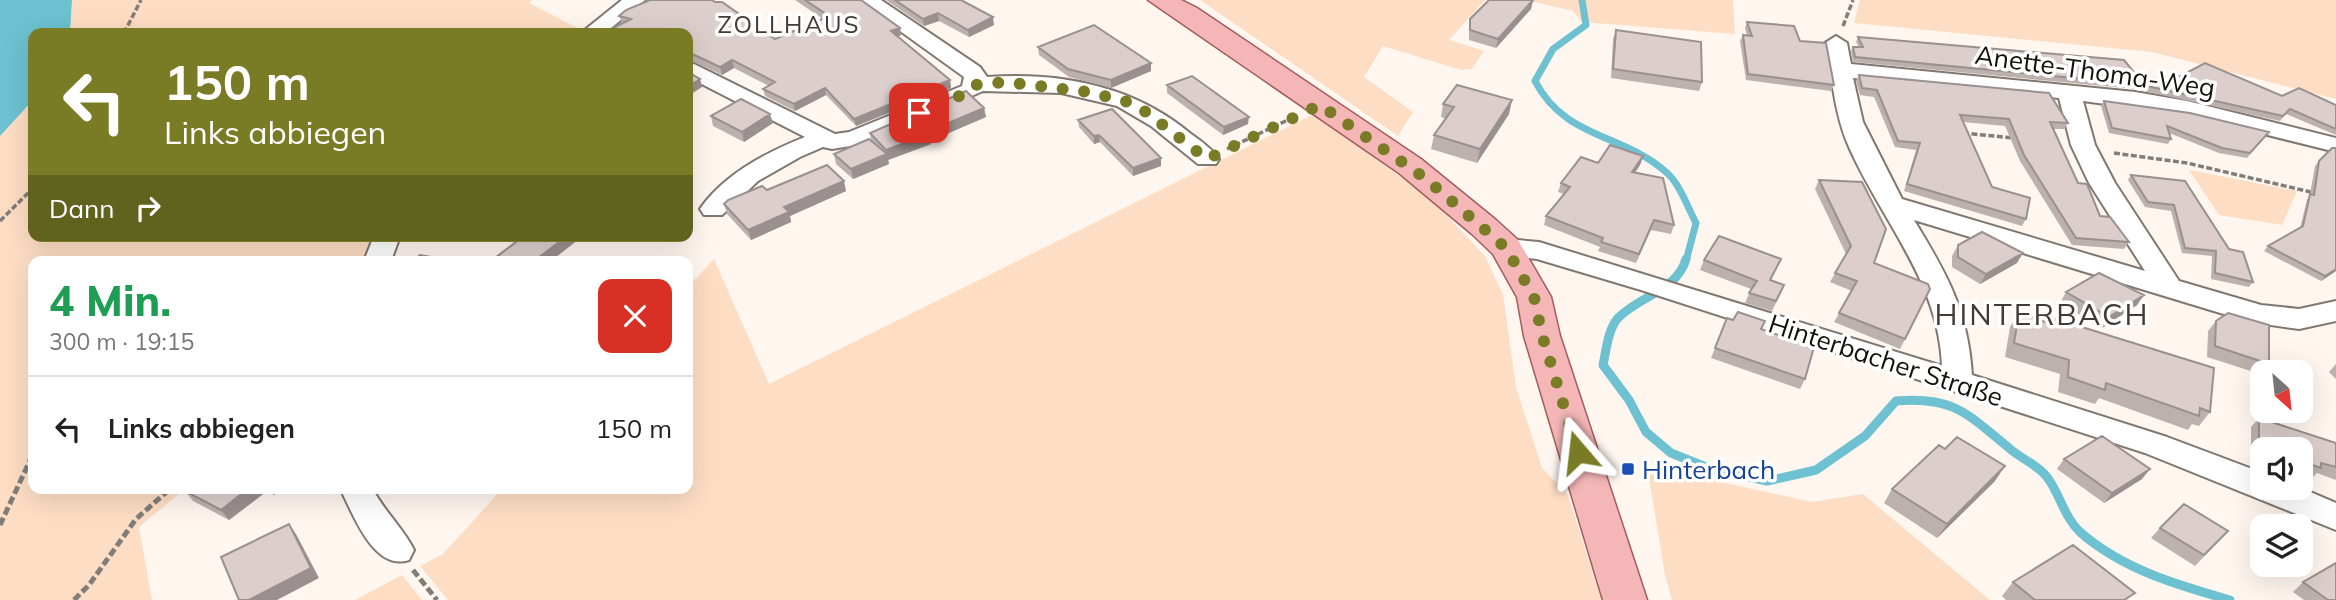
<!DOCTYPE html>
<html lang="de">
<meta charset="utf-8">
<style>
:root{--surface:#fff;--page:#f6f6f6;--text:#222;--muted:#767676;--line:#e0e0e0}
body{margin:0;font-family:Mulish,sans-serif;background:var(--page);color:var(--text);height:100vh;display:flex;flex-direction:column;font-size:26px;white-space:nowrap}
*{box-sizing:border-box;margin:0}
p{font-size:23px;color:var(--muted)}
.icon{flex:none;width:38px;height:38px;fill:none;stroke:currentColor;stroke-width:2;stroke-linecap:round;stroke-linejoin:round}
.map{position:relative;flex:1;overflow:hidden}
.details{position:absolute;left:28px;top:256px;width:665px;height:238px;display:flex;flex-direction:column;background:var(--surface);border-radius:14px;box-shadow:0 7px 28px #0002}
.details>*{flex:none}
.banner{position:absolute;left:28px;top:28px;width:665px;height:214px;border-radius:14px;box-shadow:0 7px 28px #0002;background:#797c25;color:#fff;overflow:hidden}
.needle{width:46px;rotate:153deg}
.tools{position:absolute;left:2250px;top:360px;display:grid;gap:14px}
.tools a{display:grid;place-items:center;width:63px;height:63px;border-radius:14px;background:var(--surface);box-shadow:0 7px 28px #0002;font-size:35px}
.pin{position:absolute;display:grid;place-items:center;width:60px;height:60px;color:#fff;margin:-30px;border-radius:14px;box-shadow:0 4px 10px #0006}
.me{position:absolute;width:77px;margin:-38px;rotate:343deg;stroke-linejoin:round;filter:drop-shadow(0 0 5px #0008)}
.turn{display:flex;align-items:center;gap:24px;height:147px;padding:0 21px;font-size:32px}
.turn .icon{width:91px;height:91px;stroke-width:2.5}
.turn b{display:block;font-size:49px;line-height:60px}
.then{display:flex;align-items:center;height:66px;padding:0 21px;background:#0003;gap:14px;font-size:26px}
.round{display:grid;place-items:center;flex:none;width:74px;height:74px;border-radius:14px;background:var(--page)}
.headline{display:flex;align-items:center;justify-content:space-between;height:119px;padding:0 21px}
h1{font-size:42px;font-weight:800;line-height:52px;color:#1e9e55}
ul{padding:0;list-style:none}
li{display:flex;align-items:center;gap:21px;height:105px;padding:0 21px;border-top:2px solid var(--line)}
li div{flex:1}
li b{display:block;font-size:26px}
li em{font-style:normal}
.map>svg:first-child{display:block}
.green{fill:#fdddc4}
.water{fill:#6dc1d0}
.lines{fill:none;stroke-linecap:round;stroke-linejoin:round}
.stream-far1{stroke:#6dc1d0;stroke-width:7}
.stream{stroke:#6dc1d0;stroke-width:9}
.minor-casing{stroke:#817770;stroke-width:4}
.major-casing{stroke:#a15d5c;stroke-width:3}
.path-far1{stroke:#827d78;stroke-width:3.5;stroke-dasharray:6 2.5;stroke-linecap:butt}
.path{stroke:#827d78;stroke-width:5;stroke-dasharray:8 3.5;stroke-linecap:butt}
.minor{fill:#fff;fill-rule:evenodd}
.major{fill:#f4b6b6;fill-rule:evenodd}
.wall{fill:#bcb1af}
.shaded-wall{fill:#99908f}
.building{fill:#dbcecc;stroke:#99908f;stroke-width:2}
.route{stroke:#797c25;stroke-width:12;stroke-dasharray:0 21.6}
.transit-dot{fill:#1a4fb4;stroke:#fff;stroke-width:2.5}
.labels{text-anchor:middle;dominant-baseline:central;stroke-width:7;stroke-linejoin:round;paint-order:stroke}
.far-quarter-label{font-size:24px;letter-spacing:2px;fill:#423a33;stroke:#fff}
.street-label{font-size:26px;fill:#13100d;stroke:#fff}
.transit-label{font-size:26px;fill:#164399;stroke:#fff;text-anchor:start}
.quarter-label{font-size:30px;letter-spacing:2px;fill:#423a33;stroke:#fff}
</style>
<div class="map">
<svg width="2336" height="600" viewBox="0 0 2336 600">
<rect width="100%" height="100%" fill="#fef6ef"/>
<path class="green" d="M72,0H532L529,3L581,30L577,33H70Z
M1200,0H1485L1449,40L1484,51L1472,69L1461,70L1383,46L1364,77L1413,112L1398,136Z
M1526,0H1733L1735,34L1582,22L1573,11Z
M1860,0H2336V99L2152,52L1854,23Z
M33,100V236H374L366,261H33V488H186L139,527L152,600H0V136Z
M1314,114L1431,199L1485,256L1503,295L1516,387L1542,468L1568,495L1601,600H448L420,566L443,554L503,488H688V287L714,259L769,384Z
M2189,170L2297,191L2282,225L2219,215Z
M1647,466L1812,502L1863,494L1990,600H1672L1665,575Z
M402,575L422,600H355Z"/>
<path class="water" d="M0,0H72L70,33H33V100L0,136Z"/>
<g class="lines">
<path class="stream-far1" d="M1582,0L1586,25L1553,49L1535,81C1565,139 1622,133 1666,172C1680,184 1687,206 1696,223L1686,261"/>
<path class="stream" d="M1686,259C1677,291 1639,296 1618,318C1608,329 1606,351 1603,365L1629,400L1646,432L1671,453L1706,467L1767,481L1816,470L1865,436L1896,401C1954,396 1967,414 2009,448C2021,459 2037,464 2047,477C2060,494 2064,517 2080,532C2122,569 2177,585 2230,600"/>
<g class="minor-casing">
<path id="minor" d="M622,0H645L605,33H581Z
M857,0H881L980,67L987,77C1061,72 1134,86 1191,134C1201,141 1212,149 1219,159L1216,164H1198L1151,126L1117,106L1061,93L983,91L862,144L832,149L823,147L800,157L758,181L722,215H704L700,209C724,174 767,152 805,137L688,77V61L835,134L849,132L962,86L964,77Z
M1836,36L1847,43L1851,64L2135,92L2187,101L2336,138V152L2187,115L2083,101L2095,145L2115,183L2179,281L2261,305L2299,309L2336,301V321L2299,329L2250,322L1914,220C1947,274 1968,311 1972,375L2167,437L2263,473V488H2301L2336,503V530L2145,453L1641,290L1537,259L1497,254L1493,248L1497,242L1506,239L1539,242L1942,366C1939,281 1881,220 1849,147C1834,113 1833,79 1825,43ZM1853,78L2059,98L2071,145L2089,183L2145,271L1902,199L1863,122Z
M374,236H400L391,261H364Z
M340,488H372C384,511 403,528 414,550L409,560C374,572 353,514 340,488Z"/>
</g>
<g class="major-casing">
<path id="major" d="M1148,0H1181L1197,8L1421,159L1496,220L1518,240L1551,297L1560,336L1647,600H1603L1524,336L1517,297L1493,254L1472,234L1399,173Z"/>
</g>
<path class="path-far1" d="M1843,26L1853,0
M124,33L141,0
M1963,133L2014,138
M1227,149L1294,117
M2114,153L2187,163L2315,193
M0,221L33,188"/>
<path class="path" d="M0,525L33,454
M413,570L437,600
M74,600L89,585L136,519L171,488"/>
<use href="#minor" class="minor"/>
<use href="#major" class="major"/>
</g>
<path class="wall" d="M795,0H861L900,28L901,35L897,37L950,80L951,88L856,126L826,95L795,111L765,96L763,89L769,86L734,68L722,75L688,59V33L622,23L619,16L775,39L823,19Z
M886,0H961L994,25L969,37L939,21L924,26Z
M1533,0L1531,9L1496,48L1469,40V28L1470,19Z
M1747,22L1800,41L1834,85L1831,91L1746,80L1740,41L1743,35H1747L1745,28Z
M1616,30L1702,82L1699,91L1611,78L1613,39Z
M1858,37L2282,96L2336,105V135L2286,114L2280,121L2135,89L1853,62L1851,51L1853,47H1859L1856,42Z
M1038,47L1151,71L1111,88L1069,77L1039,55Z
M1859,75L2068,123L2064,129H2053L2078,183L2100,216L2129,242L2124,249L2072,245L2020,161L2005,126L1963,122L1992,187L2026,219L2022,226L1904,191L1916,150L1895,147L1874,97L1860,95L1856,81Z
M1167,85L1248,124L1223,135L1167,93Z
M2104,101L2265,137L2247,158L2219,153L2169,133L2171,139L2168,144L2109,133L2101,106Z
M1443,104L1509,114L1477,163L1431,149L1434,135L1446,119L1441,117Z
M984,108L986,117L930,141L931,144L888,160L889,164L853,179L836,164L834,154L871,140L870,133Z
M711,116L773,123L744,142L713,126Z
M1078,120L1161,166L1133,176L1100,142L1094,144L1079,127Z
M2336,148V271L2321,281L2264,251L2268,246L2300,228L2307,200L2310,194L2315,166L2319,161Z
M1643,156L1640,165L1635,173L1674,225L1671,234L1651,230L1636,263L1598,251L1600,247L1544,225L1546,216L1564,194L1558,192L1561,183L1598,163Z
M2131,175L2185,181L2229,249L2253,282L2249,287L2211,279L2212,256L2182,253L2171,211L2145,207L2128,180Z
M1819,180L1874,263L1930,289L1900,349L1834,322L1852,291L1830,282L1846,254L1815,189Z
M767,190L846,191L790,216L791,222L751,240L727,214L724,204Z
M1958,245L2017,263L1980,284L1952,267V256Z
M1781,259L1771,280L1780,294L1772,311L1745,303L1751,289L1700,270L1704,260Z
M2066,292L2137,305L2102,328L2060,303Z
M2019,312L2052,325L2056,319L2210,412L2199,426L2192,424L2188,430L2099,398L2095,404L2058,392L2060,374L2005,357L2010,327Z
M1727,318L1762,330L1805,379L1800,389L1711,358Z
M2216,321L2269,364L2260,374L2207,357L2208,331Z
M2336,364V379L2329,372Z
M2259,418L2336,443V480L2317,473L2313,477L2301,473V450H2263V460L2251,456V427Z
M2064,459L2142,479L2104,503L2057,469Z
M1995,481L1937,538L1884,503L1892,489Z
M188,488H282L274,495L267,491L229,520L193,501L185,491Z
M2160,528L2219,541L2195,566L2151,538Z
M2013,582L2129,600H2006L2002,596Z
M2303,582L2336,600H2304L2293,592Z"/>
<path class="shaded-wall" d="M1533,0L1531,9L1496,48L1498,39Z
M938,13L939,21L924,26L923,19Z
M993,17L994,25L969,37L968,30Z
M900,28L901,35L892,39L891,31Z
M732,60L734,68L722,75L720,67Z
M1151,63V71L1111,88V80Z
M700,79L702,87L688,96V87Z
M950,80L951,88L856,126L854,119Z
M825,88L826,95L795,111L794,104Z
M1512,100L1509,114L1477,163L1480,149Z
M984,108L986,117L930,141L931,144L888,160L886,150L927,132Z
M770,114L773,123L744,142L742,132Z
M1249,117L1248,124L1223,135L1224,127Z
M1099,135L1100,142L1094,144V136Z
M887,154L889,164L853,179L851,169Z
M1643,156L1640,165L1629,181L1632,172Z
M1161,158V166L1133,176V168Z
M844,181L846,191L790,216L791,222L751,240L748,230L784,207Z
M567,236H583L551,261H534Z
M2023,253L2017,263L1980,284L1986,274Z
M2336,269V271L2321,281L2325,276Z
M2144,295L2137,305L2102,328L2109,317Z
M2005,466L1995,481L1937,538L1947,524Z
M2150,469L2142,479L2104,503L2112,493Z
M249,488H265L267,491L229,520L221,510Z
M269,488H282L274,495Z
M289,524L296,534L319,578L277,600H249Z"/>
<path class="building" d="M650,0H712L715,2H722L775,39L829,16L805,0H861L900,28L891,31L950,80L854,119L825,88L794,104L763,89L775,82L732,60L720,67L688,52V33H603L631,19L619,16L626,10Z
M895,0H961L993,17L968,30L938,13L923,19Z
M1489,0H1533L1498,39L1470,30V19Z
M1747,22L1794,26L1800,41L1826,43L1834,85L1748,74L1743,35L1752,36Z
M1094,25L1151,63L1111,80L1068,69L1038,47Z
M1616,30L1701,42L1702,82L1613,69Z
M1858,37L2124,60L2137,76L2171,81L2205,63L2282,96L2299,88L2336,105V129L2290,109L2283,116L2138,84L1855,57L1853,47H1863Z
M688,72L700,79L688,87Z
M1859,75L2049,93L2068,123L2050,122L2078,183L2087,184L2100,216L2110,217L2129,242L2076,238L2024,155L2009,119L1960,115L1992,187L2030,198L2026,219L1907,184L1920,143L1898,141L1877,90L1862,88Z
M1192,76L1249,117L1224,127L1167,85Z
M1457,85L1512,100L1480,149L1434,135L1454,107L1443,104Z
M966,91L984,108L927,132L929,134L886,150L870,133Z
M741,99L770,114L742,132L711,116Z
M2104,101L2190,113L2269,132L2250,153L2222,148L2167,126L2171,139L2112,128Z
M1112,109L1161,158L1133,168L1099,135L1094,136L1078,120Z
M869,139L887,154L851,169L834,154Z
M1610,145L1643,156L1632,172L1663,178L1674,225L1654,220L1639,254L1601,242L1603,238L1546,216L1570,187L1561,183L1581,157L1598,163Z
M2332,148H2336V269L2325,276L2268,246L2303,226L2310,194L2314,195L2319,161Z
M827,165L844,181L784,207L789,212L748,230L724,204L728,200L762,186L767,190Z
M2131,175L2185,181L2229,249L2243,252L2253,282L2215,273L2216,251L2185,248L2174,205L2148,202Z
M1819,180L1862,182L1886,229L1874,263L1928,284L1930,289L1905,339L1839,313L1857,281L1835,273L1851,246Z
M1982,232L2023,253L1986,274L1958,257V245Z
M524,236H567L534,261H491Z
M1719,236L1781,259L1770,280L1784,285L1776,301L1749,293L1757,281L1704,260Z
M420,255L452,261H413Z
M2099,273L2144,295L2109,317L2066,292Z
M1738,312L1765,321L1761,329L1814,347L1805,379L1715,348L1727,318L1733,320Z
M2019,312L2053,325L2056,319L2214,368L2210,412L2200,408L2199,416L2106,383L2105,390L2068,377L2069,360L2014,343Z
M2228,313L2269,325V364L2215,346L2216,321Z
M2259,418L2336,443V467L2321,463V468L2301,461V450H2267L2259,447Z
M2102,436L2150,469L2112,493L2064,459Z
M1957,437L2005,466L1947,524L1892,489L1939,445L1945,449Z
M188,488H249L221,510L185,491Z
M2184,504L2228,531L2204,555L2160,528Z
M289,524L311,568L249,600H239L221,557Z
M2073,545L2135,593L2124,600H2035L2013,582Z
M2336,563V600H2328L2303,582Z"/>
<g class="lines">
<path class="route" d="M919,113L962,95L975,85L1005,82L1088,92L1125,101L1142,109L1207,159L1320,105L1425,178L1506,248L1534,297L1542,335L1578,452"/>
</g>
<rect class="transit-dot" x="1621" y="462" width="14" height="14" rx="3.5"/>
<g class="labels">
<g class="far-quarter-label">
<text x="789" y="24">ZOLLHAUS</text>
</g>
<g class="street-label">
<text transform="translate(2095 71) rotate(8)">Anette-Thoma-Weg</text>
<text transform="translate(1886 360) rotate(18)">Hinterbacher Straße</text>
</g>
<g class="transit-label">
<text x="1642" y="469">Hinterbach</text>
</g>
<g class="quarter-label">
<text x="2042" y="314">HINTERBACH</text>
</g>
</g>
</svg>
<div class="tools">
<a><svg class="needle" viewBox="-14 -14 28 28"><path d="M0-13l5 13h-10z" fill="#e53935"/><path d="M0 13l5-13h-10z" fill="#767676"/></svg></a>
<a><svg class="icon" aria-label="sound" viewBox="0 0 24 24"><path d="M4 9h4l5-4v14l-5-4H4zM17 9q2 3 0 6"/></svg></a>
<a><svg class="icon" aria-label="layers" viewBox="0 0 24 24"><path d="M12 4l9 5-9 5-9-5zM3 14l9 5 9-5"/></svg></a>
</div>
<div class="pin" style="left:919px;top:113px;background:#d93025"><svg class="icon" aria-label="arrive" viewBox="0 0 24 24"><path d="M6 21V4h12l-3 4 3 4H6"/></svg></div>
<svg class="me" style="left:1578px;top:452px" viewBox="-20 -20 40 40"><path d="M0-17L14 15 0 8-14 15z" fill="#797c25" stroke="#fff" stroke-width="4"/></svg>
<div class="banner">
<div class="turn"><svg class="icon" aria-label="left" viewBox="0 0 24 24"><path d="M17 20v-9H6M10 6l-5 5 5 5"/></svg><div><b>150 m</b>Links abbiegen</div></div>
<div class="then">Dann<svg class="icon" aria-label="right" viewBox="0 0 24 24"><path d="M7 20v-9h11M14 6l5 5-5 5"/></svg></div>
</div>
<section class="details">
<div class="headline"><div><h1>4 Min.</h1><p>300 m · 19:15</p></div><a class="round" style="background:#d93025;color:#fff"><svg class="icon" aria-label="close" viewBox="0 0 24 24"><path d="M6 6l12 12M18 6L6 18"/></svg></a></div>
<ul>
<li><svg class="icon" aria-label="left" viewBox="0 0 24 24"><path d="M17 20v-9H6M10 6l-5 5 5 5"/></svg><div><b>Links abbiegen</b></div><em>150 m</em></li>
</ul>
</section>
</div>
